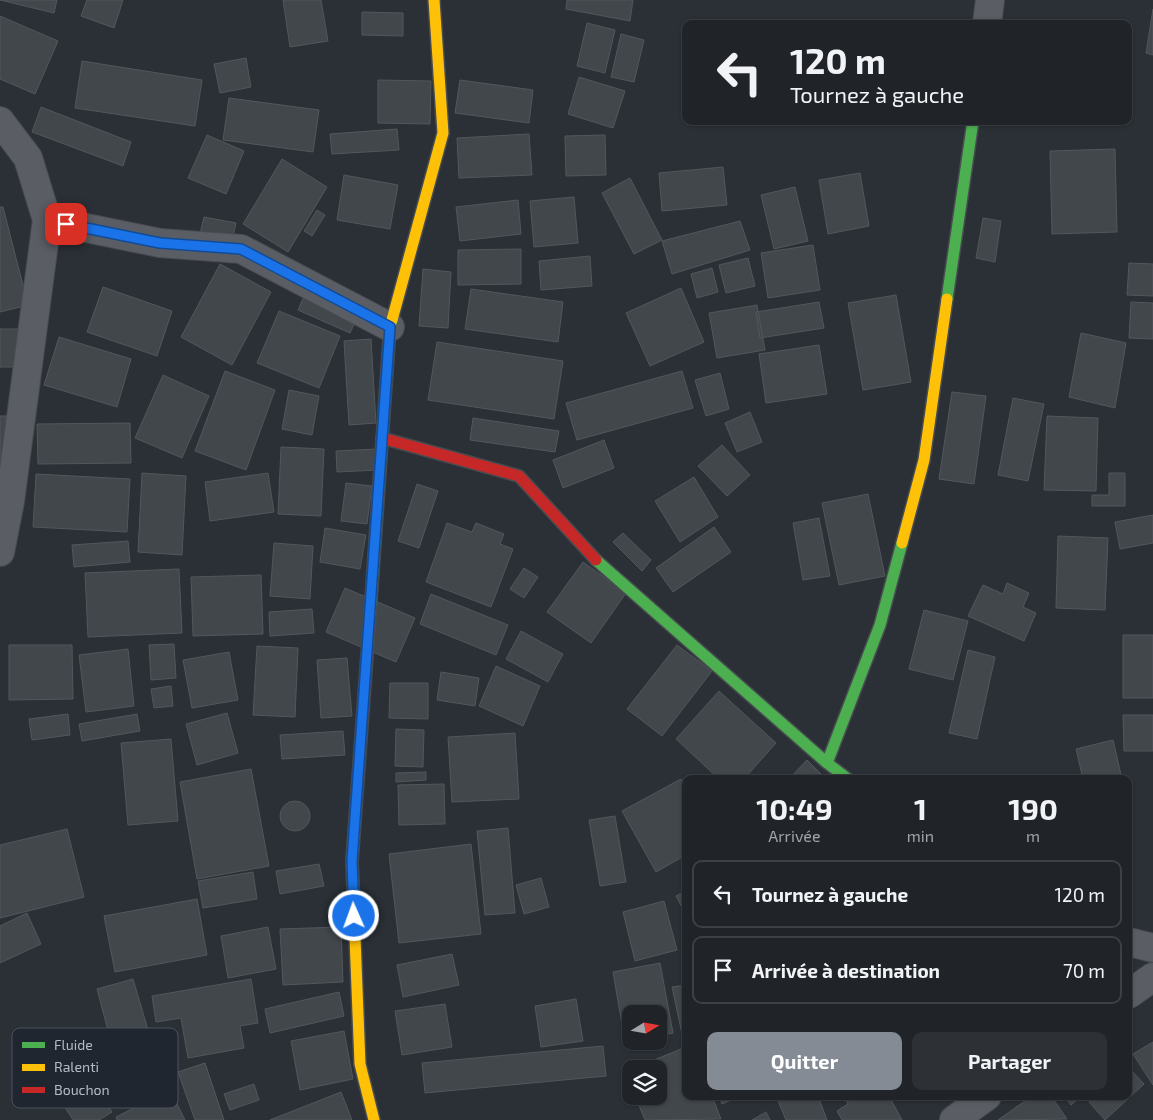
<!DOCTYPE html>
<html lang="fr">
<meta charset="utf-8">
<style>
:root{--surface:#202428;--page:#2d3034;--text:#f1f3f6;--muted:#a2a4a8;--line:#3d4145;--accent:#848b94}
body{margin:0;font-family:"Exo 2",sans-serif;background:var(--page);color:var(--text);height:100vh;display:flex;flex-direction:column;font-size:19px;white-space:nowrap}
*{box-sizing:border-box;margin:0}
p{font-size:16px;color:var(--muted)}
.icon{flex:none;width:28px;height:28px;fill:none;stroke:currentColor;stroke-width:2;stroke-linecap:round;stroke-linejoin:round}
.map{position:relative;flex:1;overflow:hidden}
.details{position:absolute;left:682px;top:775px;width:450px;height:325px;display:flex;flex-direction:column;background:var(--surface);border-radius:10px;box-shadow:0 1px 4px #0004,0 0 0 1px var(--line)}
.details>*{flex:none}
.top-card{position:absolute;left:682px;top:20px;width:450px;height:105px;border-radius:10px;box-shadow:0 1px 4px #0004,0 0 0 1px var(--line);background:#202428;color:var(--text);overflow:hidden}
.needle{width:32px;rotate:79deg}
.tools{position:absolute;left:622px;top:1005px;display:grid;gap:10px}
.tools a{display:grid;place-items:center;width:45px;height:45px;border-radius:10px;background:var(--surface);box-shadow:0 1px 4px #0004,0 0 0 1px var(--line);font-size:25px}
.pin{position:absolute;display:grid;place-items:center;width:42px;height:42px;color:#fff;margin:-21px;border-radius:10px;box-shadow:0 2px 8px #0006}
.me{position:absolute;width:55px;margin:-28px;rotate:358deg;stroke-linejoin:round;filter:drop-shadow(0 0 4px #0008)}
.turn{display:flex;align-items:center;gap:18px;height:105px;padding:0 25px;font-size:22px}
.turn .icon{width:65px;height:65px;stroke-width:2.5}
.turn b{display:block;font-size:35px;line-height:42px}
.eta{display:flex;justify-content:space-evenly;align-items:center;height:85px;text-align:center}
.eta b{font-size:30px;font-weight:700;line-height:35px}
.button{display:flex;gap:10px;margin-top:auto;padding:10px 25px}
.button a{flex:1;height:58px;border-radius:10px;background:var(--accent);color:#fff;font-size:20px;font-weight:700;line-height:58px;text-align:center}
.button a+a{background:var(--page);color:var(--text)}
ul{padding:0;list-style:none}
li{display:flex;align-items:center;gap:15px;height:68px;margin:0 10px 8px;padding:0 15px;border:2px solid var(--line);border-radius:10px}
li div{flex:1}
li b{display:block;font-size:19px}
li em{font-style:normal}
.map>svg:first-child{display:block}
.building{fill:#42474c;stroke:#52575d}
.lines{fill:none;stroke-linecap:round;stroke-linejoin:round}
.street-casing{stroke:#484c51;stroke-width:30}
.fast-casing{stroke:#484c51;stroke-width:14}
.slow-casing{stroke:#484c51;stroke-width:14}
.jam-casing{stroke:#484c51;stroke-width:14}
.street{stroke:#5a5e64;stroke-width:28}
.fast{stroke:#4caf50;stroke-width:11}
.slow{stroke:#ffc107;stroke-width:11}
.jam{stroke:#c62828;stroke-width:11}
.route-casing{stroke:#114b97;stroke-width:12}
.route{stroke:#1a73e8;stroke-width:9}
.key{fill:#1f262f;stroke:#4c535c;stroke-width:1}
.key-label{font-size:14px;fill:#b5bcc6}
</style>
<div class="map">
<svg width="1153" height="1120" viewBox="0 0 1153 1120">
<rect width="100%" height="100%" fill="#2a3036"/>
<path class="building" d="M0,0H57L54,13Z
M87,0H123L114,28L81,16Z
M283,0H321L328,41L290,47Z
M567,0H633L630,21L566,9Z
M1153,9V55L1146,53Z
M362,12L403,13V36L362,35Z
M0,16L58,41L35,94L0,79Z
M587,23L615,30L605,73L577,66Z
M621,34L644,40L634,82L611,77Z
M246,58L251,87L220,93L214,64Z
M82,61L202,80L195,126L75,108Z
M579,77L625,91L613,128L568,114Z
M378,80L431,81L430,124L378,123Z
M460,80L533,90L529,123L455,113Z
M229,98L319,110L313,152L223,140Z
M41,107L131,142L123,166L32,132Z
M397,129L399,150L332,154L330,134Z
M529,134L532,175L459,178L457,138Z
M207,135L244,151L226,194L188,178Z
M605,135L606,175L566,176L565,136Z
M1115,149L1117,232L1052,234L1050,151Z
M282,159L327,187L288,252L243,224Z
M723,167L727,205L662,211L659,173Z
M860,173L869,226L828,234L819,180Z
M344,175L398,185L390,229L337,220Z
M630,178L662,240L634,254L602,193Z
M795,187L808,241L774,249L761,195Z
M574,197L578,243L534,247L530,201Z
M518,200L521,234L460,241L456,207Z
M0,207H3L28,305L0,312Z
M317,210L325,215L312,236L304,231Z
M204,217L236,223L232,240L200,234Z
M983,218L1001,221L995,262L976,258Z
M740,221L750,250L672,274L662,241Z
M813,245L820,290L768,298L761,253Z
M521,249V284L458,285V250Z
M590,256L592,286L541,290L539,261Z
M748,258L755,286L726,293L719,265Z
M1129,263L1153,264V296L1127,295Z
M220,264L271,292L232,365L181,337Z
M712,268L718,292L697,298L691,274Z
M423,269L451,272L448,328L419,326Z
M103,287L172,311L157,356L87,332Z
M681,288L704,342L650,366L626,313Z
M471,289L563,302L558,342L465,329Z
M305,294L357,318L350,333L298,310Z
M896,295L911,382L863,390L848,303Z
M819,302L824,328L760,338L756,312Z
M1131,302L1153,303V339L1129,338Z
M757,305L765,350L717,358L709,313Z
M279,311L340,336L319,388L257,363Z
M0,329H22V367H0Z
M1081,333L1126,343L1115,408L1069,397Z
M59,337L131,359L117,407L44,385Z
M371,339L376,423L349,425L344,341Z
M437,342L563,361L554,419L428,400Z
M819,345L827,394L766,403L759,354Z
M225,371L275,390L246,470L195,451Z
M682,371L693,408L577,440L566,403Z
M720,373L729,409L706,416L695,380Z
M163,375L209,396L182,458L135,438Z
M289,390L319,396L312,435L282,429Z
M952,392L986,396L974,484L939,479Z
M1013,398L1044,404L1028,481L998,475Z
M750,412L762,442L737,452L725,423Z
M0,416H6L3,467L0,466Z
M1047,416L1098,418L1096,491L1044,490Z
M473,418L559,431L555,452L470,440Z
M130,423L131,463L38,464L37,424Z
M604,440L614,468L563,488L553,460Z
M722,445L750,475L727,496L698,466Z
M281,447L324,449L321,516L278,514Z
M377,449L378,470L337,472L336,451Z
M142,473L186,476L182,555L138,552Z
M268,473L274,512L210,521L205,482Z
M1109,473H1125V506H1092V495H1109Z
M36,474L130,479L127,532L33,527Z
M694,477L718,517L680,542L655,501Z
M346,483L372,486L367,524L341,521Z
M417,484L438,491L419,548L398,541Z
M868,494L885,576L839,585L822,503Z
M1153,515V543L1120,549L1115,522Z
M819,518L830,576L803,580L793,523Z
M447,523L472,532L476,523L504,534L500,544L513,549L491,607L426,582Z
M714,527L731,552L673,592L656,568Z
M325,528L366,535L360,569L320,562Z
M623,533L651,560L642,571L613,542Z
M1058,536L1108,538L1105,610L1056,608Z
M128,541L130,562L74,567L72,545Z
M274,543L313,546L310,599L270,596Z
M583,562L626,593L591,643L547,612Z
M524,568L538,577L524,598L510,589Z
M179,569L182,633L88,637L85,573Z
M261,575L263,634L193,636L191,577Z
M1007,583L1029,593L1023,607L1036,613L1024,641L968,616L983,585L1003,594Z
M345,588L415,618L396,662L326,632Z
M431,594L508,625L496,655L420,624Z
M312,609L314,633L270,636L269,612Z
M924,610L968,621L953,680L909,669Z
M521,631L563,654L548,682L506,659Z
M1123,635H1153V698H1123Z
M174,644L176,678L151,680L149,645Z
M9,645H72L73,699L9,700Z
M677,645L712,671L662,736L627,709Z
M257,646L298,648L295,717L253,715Z
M128,649L134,706L86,712L79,655Z
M968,650L995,657L977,739L949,733Z
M229,652L238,700L192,708L183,660Z
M347,658L352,716L321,718L317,660Z
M496,666L540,686L523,726L479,706Z
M441,672L479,678L475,706L437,700Z
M390,683H428V719L389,718Z
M171,686L173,706L154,708L151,689Z
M719,691L776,743L744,779H719L676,739Z
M227,713L238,753L197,765L186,724Z
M68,714L70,735L32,740L29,719Z
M137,714L140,731L82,741L79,724Z
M1123,715H1153V751H1124Z
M396,729L424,730L423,767L395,766Z
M343,731L345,755L282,759L280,735Z
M515,733L519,799L452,802L448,737Z
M171,739L178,821L128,825L121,743Z
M1113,740L1122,779H1083L1076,749Z
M807,760L825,778L789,779Z
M251,769L269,866L197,879L180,782Z
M426,772V780L396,782V773Z
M681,779L686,788V855L656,872L622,811Z
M444,784L445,824L399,825L398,785Z
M280 816a15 15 0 1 1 30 0a15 15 0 1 1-30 0Z
M615,816L626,882L600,886L589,820Z
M508,828L515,913L485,915L477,831Z
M67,829L84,897L0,918V845Z
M471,844L481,934L399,943L389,854Z
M319,864L324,886L280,894L276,871Z
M253,872L257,899L203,908L198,881Z
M541,878L549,907L524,914L516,885Z
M686,891V915L676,896Z
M197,899L207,955L115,972L104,916Z
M664,901L677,950L635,961L623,912Z
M27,913L41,944L0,963V926Z
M268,927L276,969L228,978L221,936Z
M341,927L343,982L283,985L280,929Z
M452,954L459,985L403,997L397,965Z
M660,963L673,1033L659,1036V1014H631V1041L625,1042L613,972Z
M133,979L154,1050L116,1061L97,989Z
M251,979L258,1023L240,1026L244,1048L188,1058L181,1018L156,1022L152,996Z
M686,985V1033L682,1034L672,987Z
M339,992L344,1016L270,1033L265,1009Z
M576,999L583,1041L541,1047L535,1006Z
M445,1004L452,1047L402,1055L395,1011Z
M344,1031L353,1079L300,1090L291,1041Z
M1153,1042V1085L1133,1054Z
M603,1046L606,1076L425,1093L422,1063Z
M686,1047V1096H712L721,1119L645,1120L635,1096H659V1069H632Z
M205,1063L224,1120H195L178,1072Z
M1129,1068L1144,1084L1105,1120L1089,1102L1095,1096H1129Z
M95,1084L112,1112L99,1120H73L63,1104Z
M254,1084L259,1100L230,1110L224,1094Z
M170,1090L185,1120H117L116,1117Z
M341,1092L352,1120H270Z
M719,1096H740L722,1104Z
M776,1096H818L827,1120H786Z
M844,1096H889L902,1120H842L837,1111L848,1104Z
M1032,1096H1051L1067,1119L998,1120Z
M1064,1096H1082L1071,1105Z
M766,1112L770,1120H752Z"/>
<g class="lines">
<g class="street-casing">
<path id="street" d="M987,24L990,0
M0,121L28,158L47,220L160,243L241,249L390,327
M0,552L10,501L47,220
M1129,942L1153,948
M1129,994L1153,977
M954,1120L987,1096"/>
</g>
<g class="fast-casing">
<path id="fast" d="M947,299L973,121
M596,560L827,763L848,779
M370,614L390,327L392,320
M827,763L880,625L902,543"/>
</g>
<g class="slow-casing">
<path id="slow" d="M392,320L443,133L434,0
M902,543L924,460L947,299
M355,820L352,861L360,1064L374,1120"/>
</g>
<g class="jam-casing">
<path id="jam" d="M382,438L519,476L596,560
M355,820L370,614"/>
</g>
<use href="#street" class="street"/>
<use href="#fast" class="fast"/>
<use href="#slow" class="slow"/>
<use href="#jam" class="jam"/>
</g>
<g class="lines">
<g class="route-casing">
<path id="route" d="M66,224L160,243L241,249L390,327L352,861L354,916"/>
</g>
<use href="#route" class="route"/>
</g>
<rect x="12" y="1028" width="166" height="80" rx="8" class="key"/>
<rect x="22" y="1042" width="23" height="6" fill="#4caf50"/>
<rect x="22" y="1064" width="23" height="7" fill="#ffc107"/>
<rect x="22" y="1087" width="23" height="6" fill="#c62828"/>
<g class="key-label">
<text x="54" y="1050">Fluide</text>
<text x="54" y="1072">Ralenti</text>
<text x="54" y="1095">Bouchon</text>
</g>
</svg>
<div class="tools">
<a><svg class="needle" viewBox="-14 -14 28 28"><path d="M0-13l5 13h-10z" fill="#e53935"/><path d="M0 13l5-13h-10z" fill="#a2a4a8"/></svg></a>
<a><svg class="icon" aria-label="layers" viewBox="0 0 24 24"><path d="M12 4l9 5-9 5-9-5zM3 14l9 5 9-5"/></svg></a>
</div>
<div class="pin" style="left:66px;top:224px;background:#d93025"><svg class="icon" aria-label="arrive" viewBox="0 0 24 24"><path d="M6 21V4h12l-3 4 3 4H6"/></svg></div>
<svg class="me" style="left:354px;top:916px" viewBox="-20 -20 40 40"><circle r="17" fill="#1a73e8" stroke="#fff" stroke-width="3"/><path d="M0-11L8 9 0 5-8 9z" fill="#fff"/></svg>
<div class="top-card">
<div class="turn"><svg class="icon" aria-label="left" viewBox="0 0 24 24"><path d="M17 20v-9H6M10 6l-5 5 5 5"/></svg><div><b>120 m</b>Tournez à gauche</div></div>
</div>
<section class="details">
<div class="eta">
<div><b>10:49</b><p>Arrivée</p></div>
<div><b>1</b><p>min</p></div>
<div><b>190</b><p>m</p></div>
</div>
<ul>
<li><svg class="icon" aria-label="left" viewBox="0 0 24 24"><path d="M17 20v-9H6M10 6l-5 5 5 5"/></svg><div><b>Tournez à gauche</b></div><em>120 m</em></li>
<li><svg class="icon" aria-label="arrive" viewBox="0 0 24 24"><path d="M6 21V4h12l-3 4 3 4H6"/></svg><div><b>Arrivée à destination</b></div><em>70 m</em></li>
</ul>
<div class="button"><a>Quitter</a><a>Partager</a></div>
</section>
</div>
